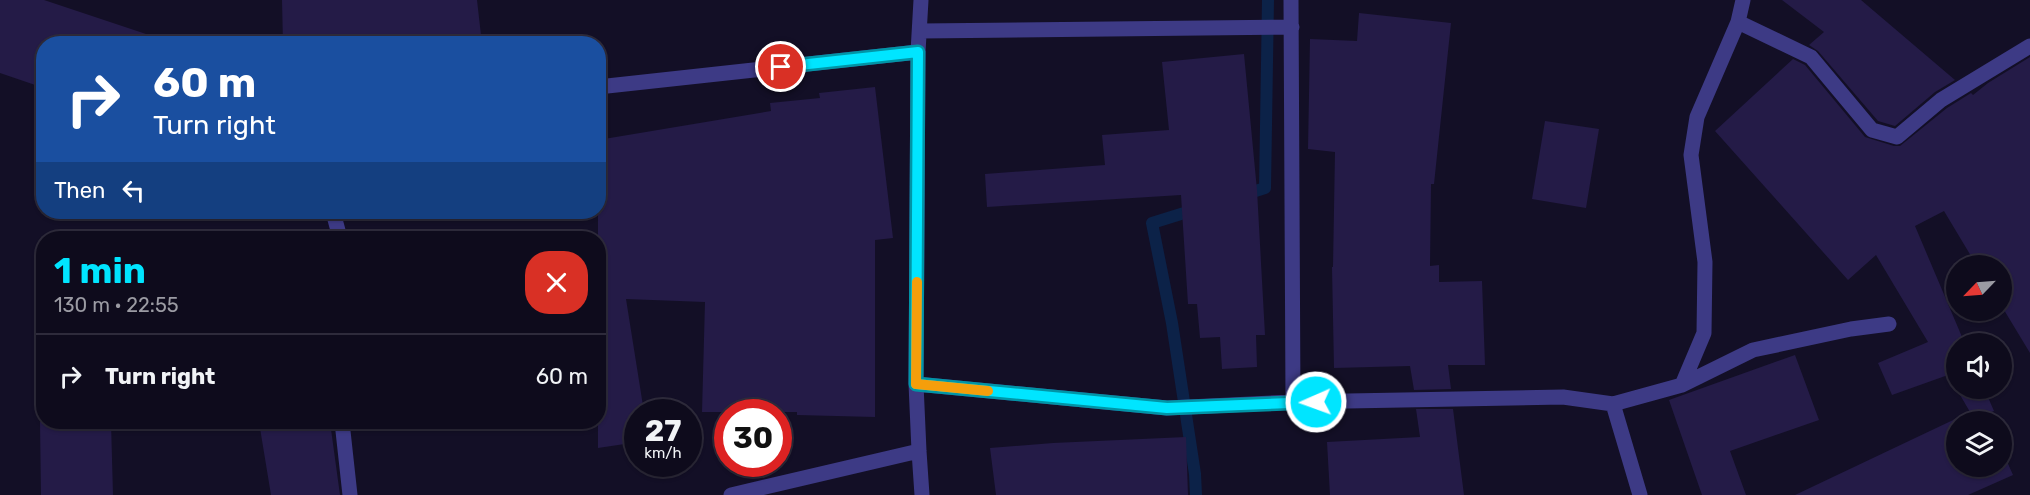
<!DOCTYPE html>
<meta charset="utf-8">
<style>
:root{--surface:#0e0b1c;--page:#1c1929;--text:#f1f3f6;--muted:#9b9ba3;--line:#2e2b3b;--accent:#00e5ff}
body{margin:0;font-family:Rubik,sans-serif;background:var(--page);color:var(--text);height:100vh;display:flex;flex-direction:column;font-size:22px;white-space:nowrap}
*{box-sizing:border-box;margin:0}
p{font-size:20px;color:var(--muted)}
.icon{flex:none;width:33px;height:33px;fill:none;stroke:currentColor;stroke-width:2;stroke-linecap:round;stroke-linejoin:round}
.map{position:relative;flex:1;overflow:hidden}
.details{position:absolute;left:36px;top:231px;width:570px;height:198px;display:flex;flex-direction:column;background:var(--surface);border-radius:24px;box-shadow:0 2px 4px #0004,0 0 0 2px var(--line)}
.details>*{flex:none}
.top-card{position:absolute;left:36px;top:36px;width:570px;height:183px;border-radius:24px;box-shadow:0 2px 4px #0004,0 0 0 2px var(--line);background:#1a4fa0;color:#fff;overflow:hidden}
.needle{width:39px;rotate:245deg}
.controls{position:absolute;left:1946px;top:255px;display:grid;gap:12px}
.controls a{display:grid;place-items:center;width:66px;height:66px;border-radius:50%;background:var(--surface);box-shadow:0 2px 4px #0004,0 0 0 2px var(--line);font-size:30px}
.speed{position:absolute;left:624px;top:399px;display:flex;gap:12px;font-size:30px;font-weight:700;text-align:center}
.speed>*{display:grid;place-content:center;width:78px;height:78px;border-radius:50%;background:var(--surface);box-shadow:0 2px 4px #0004,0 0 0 2px var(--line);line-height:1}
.speed small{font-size:15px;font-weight:400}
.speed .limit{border:9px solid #d22;background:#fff;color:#111}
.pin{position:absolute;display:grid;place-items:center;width:51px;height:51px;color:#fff;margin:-26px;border:3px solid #fff;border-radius:50%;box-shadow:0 2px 6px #0007}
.me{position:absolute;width:66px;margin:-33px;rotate:268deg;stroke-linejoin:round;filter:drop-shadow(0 0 4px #0008)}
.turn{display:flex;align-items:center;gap:21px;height:126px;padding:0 18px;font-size:27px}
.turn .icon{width:78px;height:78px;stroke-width:2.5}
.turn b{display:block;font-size:42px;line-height:51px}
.then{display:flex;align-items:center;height:57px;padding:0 18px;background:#0003;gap:12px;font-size:22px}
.round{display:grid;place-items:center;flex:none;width:63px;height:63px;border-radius:24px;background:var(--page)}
.overview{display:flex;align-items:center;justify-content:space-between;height:102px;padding:0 18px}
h1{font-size:36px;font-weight:700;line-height:45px;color:var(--accent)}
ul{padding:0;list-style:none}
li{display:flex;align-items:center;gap:18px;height:84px;padding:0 18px;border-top:2px solid var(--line)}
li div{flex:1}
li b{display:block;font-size:22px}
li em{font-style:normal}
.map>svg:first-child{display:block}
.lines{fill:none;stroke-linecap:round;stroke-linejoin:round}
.stream{stroke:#0c2248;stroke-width:12}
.building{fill:#241b47}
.minor{stroke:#3d3a85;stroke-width:15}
.route-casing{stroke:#0095a6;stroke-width:15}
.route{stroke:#00e5ff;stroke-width:10}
.slow{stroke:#f59e0b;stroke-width:10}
</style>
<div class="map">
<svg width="2030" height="495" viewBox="0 0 2030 495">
<rect width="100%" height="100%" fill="#130f26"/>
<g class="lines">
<path class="stream" d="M1243,195L1265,188L1268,0
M1196,495L1195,474L1172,323L1152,223L1197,209"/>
</g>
<path class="building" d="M0,0H44L155,37L154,44H44V88L0,73Z
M282,0H477L482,44H283Z
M1782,0H1861L1955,80L1935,92L1895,126L1878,121L1818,51L1809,45L1824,32Z
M1359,13L1451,23L1434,184H1431L1430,266L1439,265V282L1482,281L1485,365H1448L1451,389L1414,390L1410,366L1334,368L1332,267H1333L1335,152L1308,149L1310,39L1357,41Z
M1244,54L1257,190L1265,335H1256L1257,367L1222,369L1220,337L1200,338L1197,304H1188L1181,195L987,207L985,174L1105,165L1102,135L1169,130L1162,62Z
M2030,57V353L2001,305V266H1977L1944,211L1915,226L1965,344H1956V388L1948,375L1892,395L1878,363L1928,342L1876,255L1848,280L1715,131L1793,59L1805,65L1865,137L1894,146H1900L1947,108L1971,93L1973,95L1988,83Z
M875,87L893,238L875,240V417L797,415V412H702L705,302L626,299L644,412H638V442L598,448V140L771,111L770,103L820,98L819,93Z
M1545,121L1599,129L1586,208L1532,199Z
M1795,355L1819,420L1730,451L1746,495H1702L1669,400Z
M1956,388H1984L1994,411L1986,414L1989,422H1956V466H2001V448L2013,475L1968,495H1795L1970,412Z
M1416,409H1453L1464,495H1330L1327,442L1420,437Z
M40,422H111L113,495H41Z
M259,422H330L340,495H271Z
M1186,437L1188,495H996L990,448L1053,443Z"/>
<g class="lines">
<path class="minor" d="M921,0L918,52L916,384L919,451L922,495
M1291,0L1293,402
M1738,22L1811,57L1872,130L1897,137L1941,100L2030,46
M921,31L1292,27
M598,87L918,52
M333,212L340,238
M916,384L1167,408L1293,402L1563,397L1613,404L1682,385L1753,350L1851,329L1889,324
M1682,385L1704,333L1705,262L1691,155L1697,117L1738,22L1743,0
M1613,404L1640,495
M342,422L350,495
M731,495L919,451"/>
</g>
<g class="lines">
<g class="route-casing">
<path id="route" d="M781,67L918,52L916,384L1167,408L1316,402"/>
</g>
<use href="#route" class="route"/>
<path class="slow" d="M917,282L916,384L988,391"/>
</g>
</svg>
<div class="controls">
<a><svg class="needle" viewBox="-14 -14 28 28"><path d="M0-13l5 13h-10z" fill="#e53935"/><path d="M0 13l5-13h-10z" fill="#9b9ba3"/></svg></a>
<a><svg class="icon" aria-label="sound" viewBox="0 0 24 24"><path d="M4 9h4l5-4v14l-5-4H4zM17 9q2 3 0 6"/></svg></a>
<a><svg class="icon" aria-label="layers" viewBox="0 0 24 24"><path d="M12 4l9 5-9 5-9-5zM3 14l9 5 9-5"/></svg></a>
</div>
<div class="speed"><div>27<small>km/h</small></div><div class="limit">30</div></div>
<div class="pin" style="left:781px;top:67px;background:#d93025"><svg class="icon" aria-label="arrive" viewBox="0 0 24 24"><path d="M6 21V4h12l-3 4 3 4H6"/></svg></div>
<svg class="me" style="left:1316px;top:402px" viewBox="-20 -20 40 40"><circle r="17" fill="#00e5ff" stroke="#fff" stroke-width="3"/><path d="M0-11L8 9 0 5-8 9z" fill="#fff"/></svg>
<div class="top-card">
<div class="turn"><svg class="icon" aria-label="right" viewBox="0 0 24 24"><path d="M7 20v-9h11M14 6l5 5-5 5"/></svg><div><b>60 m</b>Turn right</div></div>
<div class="then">Then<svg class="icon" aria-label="left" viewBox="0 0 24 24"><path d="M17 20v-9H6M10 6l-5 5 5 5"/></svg></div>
</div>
<section class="details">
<div class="overview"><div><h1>1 min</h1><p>130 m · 22:55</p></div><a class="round" style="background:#d93025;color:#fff"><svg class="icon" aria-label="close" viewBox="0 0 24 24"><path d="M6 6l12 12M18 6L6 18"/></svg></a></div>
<ul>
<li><svg class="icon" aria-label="right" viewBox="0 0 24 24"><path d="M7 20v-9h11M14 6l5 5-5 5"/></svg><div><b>Turn right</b></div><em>60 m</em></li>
</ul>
</section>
</div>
